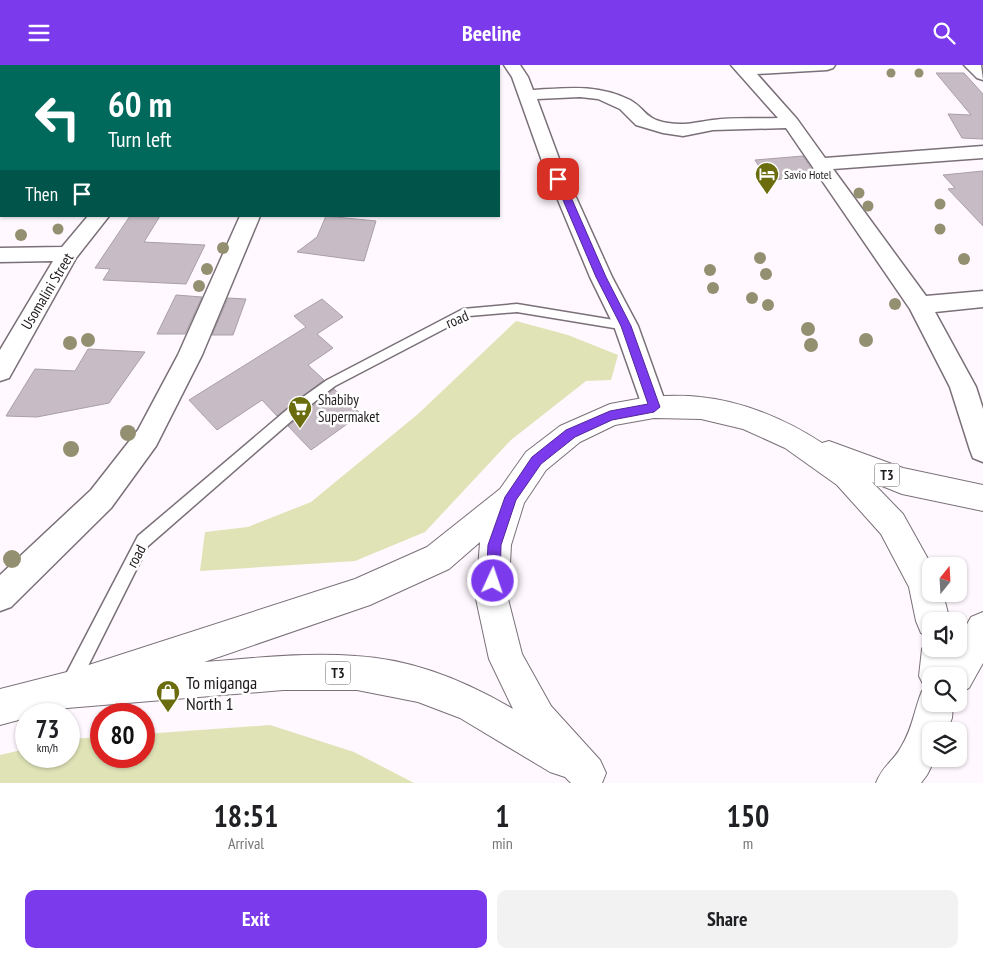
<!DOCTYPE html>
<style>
:root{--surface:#fff;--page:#f2f2f2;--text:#202124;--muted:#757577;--accent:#7c3aed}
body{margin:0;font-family:"PT Sans Narrow",sans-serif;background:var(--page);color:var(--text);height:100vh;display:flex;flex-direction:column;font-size:19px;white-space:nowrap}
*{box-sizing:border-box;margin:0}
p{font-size:16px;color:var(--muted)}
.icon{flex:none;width:28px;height:28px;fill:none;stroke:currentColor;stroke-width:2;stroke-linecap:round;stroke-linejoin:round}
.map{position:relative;height:718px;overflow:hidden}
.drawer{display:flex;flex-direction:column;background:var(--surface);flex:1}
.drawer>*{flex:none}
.banner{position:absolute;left:0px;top:0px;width:500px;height:152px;box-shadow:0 1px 4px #0004;background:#00695c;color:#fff;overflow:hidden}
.needle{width:32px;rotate:18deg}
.fabs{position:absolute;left:922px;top:492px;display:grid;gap:10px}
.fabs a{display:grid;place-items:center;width:45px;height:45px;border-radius:10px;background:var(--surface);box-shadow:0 1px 4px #0004;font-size:25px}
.speed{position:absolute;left:15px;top:638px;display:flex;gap:10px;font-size:25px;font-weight:700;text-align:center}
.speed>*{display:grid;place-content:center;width:65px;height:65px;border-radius:50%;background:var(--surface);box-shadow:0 1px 4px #0004;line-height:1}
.speed small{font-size:12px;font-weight:400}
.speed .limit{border:8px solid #d22;background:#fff;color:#111}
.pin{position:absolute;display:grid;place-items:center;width:42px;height:42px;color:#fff;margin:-21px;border-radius:10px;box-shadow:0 2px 8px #0006}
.me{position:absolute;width:55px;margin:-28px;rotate:3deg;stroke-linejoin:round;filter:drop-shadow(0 0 4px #0008)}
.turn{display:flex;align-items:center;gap:18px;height:105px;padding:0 25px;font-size:22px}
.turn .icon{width:65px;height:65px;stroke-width:2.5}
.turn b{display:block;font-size:35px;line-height:42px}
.then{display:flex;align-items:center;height:48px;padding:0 25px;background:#0003;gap:10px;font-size:19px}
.eta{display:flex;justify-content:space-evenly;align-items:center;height:85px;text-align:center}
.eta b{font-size:30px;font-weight:700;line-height:35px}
.primary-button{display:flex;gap:10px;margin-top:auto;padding:10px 25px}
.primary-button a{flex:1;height:58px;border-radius:10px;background:var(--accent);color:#fff;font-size:20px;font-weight:700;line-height:58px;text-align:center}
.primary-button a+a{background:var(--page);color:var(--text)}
header{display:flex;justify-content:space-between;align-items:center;height:65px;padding:0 25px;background:var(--accent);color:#fff;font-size:22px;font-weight:700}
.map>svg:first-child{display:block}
.green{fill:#dfe3b6}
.building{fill:#c7bcc5;stroke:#a99fa7}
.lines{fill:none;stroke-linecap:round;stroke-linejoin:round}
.lane-casing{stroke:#7a7078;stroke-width:3}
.street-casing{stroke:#7a7078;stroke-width:3}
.highway-casing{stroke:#7a7078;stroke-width:2}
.lane{fill:#fff;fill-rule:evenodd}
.street{fill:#fff;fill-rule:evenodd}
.highway{fill:#fff;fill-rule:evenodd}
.tree{fill:#939072}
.route{fill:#7c3aed;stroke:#51269a}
.labels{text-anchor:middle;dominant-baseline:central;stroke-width:5;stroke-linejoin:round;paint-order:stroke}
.far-poi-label{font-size:12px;fill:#1e1a1d;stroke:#fff;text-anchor:start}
.shield{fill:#fff;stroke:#625f61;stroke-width:1}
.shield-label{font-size:14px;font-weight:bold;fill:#1e1a1d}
.street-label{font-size:15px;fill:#1e1a1d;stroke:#fff}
.poi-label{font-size:15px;fill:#1e1a1d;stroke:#fff;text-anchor:start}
.near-poi-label{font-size:18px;fill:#1e1a1d;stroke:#fff;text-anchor:start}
</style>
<header><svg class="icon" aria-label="menu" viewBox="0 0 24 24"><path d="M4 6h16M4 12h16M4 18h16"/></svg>Beeline<svg class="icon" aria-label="search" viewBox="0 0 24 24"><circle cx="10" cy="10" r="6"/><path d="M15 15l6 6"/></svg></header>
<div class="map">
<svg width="983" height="718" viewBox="0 0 983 718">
<rect width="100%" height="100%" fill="#fff8fe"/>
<path class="green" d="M516,256L568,270L618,290L611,315L586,316L511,375L425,467L355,496L200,506L205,467L248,462L311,437L418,349Z
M270,660L354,687L414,718H0V690L26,684V691H69V675L72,674L101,672V691H144V669Z"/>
<path class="building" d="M936,8H964L983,29V74L962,73L948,49L971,50Z
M803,91L815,109L768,116L755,95Z
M983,106V161L948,124L955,123L943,110Z
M130,151H160L144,177L205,180L186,219L103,215L110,204L95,203Z
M326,151L376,156L364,196L297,187L317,172Z
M176,230L202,232L185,269H157Z
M228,233L246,234L233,270H212Z
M322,234L343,252L317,269L333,283L308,300L324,315L277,351L262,335L217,365L189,335L306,262L294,251Z
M88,284L145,287L109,338L37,352L6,351L35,304L75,306Z
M334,324L361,349L311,385L288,361Z"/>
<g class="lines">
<g class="lane-casing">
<path id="lane" d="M517,239L626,257L632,261L626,265L517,247L469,251L335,321L304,345L148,481L77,623L71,625L65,623L63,617L65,611L138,471L296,337L327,315L463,244Z"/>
</g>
<g class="street-casing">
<path id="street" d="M306,0H322V1H306Z
M504,0H520L528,12L533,25C568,23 597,19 630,35C646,44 644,54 668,58C684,61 697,57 713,55C734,52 756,54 778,53L731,0H835L833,3L827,5L757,9L797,54L825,93L983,81V93L833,104L926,231L983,226V242L935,247L976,322L983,344V397L973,393L970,385L950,322L910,244L786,63L713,65L683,71L663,68L636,60L620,44L598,34L580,32L537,34L561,99L612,212L638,261L667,342L663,349L654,352L645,349L614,261L590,212L543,99L512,12Z
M964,0H981L983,15L977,13Z
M88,151H109L76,193L9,313L0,316V285L53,196L0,197V183L62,182Z
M240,151H260L202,290L156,381L111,443L11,542L0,546V510L91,425L138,365L178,290Z"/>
</g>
<g class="highway-casing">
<path id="highway" d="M654,331C669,331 685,330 700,332C743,336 787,355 822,378L829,376L903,403L983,420V446L902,429L872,417L903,449L932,501L931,529H943L950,556H931V584H959V574L971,552L983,547V598L969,623L959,628V611H931V639H953L952,653L947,666H931V694H935L927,710L921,718H876C883,700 893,697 901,682C913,663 914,645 922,626L927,624L925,623L919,611L922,584L929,571L921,568L916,556L909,522L881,469L837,420L785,383L743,364L701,354L654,353L615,360L580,377L546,405L524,438L511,480L508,534L522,589L551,641L600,695L606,708L602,718H571L565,712L550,707L460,653L418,637L357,625H283L67,643L44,649H26V653L0,660V624L67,607L355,514L427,482L500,424L526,387L560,361L610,339ZM480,477L476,534L489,594L513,644C466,616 411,594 356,591C306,587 255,593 204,597L370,540L449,504Z"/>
</g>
<use href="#lane" class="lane"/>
<use href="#street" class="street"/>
<use href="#highway" class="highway"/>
</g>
<g class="tree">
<circle cx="891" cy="8" r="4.5"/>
<circle cx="919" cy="8" r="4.5"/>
<circle cx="859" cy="128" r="5.5"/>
<circle cx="940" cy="139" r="5.5"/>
<circle cx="868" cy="141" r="5.5"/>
<circle cx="58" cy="164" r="5.5"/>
<circle cx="940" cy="164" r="5.5"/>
<circle cx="21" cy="170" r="6"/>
<circle cx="223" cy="183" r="6"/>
<circle cx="760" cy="193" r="6"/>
<circle cx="964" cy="194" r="6"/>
<circle cx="207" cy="204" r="6"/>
<circle cx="710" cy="205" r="6"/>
<circle cx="766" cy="209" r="6"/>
<circle cx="199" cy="221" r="6"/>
<circle cx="713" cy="223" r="6"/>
<circle cx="752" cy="233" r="6"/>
<circle cx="895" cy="239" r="6"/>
<circle cx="768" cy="240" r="6"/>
<circle cx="808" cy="264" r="7"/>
<circle cx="88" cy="275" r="7"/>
<circle cx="866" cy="275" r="7"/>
<circle cx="70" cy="278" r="7"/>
<circle cx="811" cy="280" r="7"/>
<circle cx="128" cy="368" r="8"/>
<circle cx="71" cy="384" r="8"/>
<circle cx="12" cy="494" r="9"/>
</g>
<path class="route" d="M556,112L563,114L606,212L631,261L660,342L654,347L612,355L575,372L541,399L516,435L501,480L500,516L498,521L493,523L488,521L486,516L488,480L505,432L532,392L566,365L610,346L648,339L621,261L596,212L554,114Z"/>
<defs>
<g id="hotel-pin" transform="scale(1.25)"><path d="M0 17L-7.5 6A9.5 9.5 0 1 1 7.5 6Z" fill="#6a6c0d" stroke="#fff"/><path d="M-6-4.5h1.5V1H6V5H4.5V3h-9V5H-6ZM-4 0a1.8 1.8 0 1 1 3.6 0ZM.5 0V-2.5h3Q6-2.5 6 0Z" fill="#fff"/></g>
<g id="supermarket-pin" transform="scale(1.25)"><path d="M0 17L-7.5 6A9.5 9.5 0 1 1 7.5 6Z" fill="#6a6c0d" stroke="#fff"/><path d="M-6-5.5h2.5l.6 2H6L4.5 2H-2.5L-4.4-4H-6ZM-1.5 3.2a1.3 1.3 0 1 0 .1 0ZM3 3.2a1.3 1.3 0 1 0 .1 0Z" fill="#fff"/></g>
<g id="shop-pin" transform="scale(1.25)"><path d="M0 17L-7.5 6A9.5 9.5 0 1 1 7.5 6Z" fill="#6a6c0d" stroke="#fff"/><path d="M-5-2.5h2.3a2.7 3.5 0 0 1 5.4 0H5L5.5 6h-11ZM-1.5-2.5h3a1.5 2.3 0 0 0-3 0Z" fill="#fff"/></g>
</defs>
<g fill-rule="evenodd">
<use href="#hotel-pin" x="767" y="109"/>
<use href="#supermarket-pin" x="300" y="343"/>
<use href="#shop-pin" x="168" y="627"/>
</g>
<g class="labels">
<g class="far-poi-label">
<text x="784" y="109">Savio Hotel</text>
</g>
<g class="shield">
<rect x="874.5" y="398.5" width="25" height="23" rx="4"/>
<rect x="325.5" y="596.5" width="25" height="23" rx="4"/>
</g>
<g class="shield-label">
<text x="887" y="410">T3</text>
<text x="338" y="608">T3</text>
</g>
<g class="street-label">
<text transform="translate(47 226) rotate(-59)">Usomalini Street</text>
<text transform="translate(457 254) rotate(-23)">road</text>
<text transform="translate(136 491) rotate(-62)">road</text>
</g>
<g class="poi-label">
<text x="318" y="334">Shabiby<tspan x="318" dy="17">Supermaket</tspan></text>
</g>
<g class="near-poi-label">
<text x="186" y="617">To miganga<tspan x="186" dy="21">North 1</tspan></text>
</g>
</g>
</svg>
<div class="fabs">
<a><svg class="needle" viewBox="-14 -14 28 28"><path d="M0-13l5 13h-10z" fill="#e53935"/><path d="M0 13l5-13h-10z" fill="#757577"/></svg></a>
<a><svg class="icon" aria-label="sound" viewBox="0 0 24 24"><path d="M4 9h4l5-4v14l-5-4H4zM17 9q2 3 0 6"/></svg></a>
<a><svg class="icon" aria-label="search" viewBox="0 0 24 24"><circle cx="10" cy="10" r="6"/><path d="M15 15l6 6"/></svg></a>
<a><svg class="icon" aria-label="layers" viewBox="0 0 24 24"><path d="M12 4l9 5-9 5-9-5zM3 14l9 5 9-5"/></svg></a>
</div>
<div class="speed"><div>73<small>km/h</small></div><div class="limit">80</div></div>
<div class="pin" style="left:558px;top:114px;background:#d93025"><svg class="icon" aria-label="arrive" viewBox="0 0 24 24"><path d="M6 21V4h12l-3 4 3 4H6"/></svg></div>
<svg class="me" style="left:493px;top:516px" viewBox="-20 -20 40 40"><circle r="17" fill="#7c3aed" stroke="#fff" stroke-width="3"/><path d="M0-11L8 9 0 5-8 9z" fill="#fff"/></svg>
<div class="banner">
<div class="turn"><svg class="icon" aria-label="left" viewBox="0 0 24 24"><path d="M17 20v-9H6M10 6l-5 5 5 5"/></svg><div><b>60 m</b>Turn left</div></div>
<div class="then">Then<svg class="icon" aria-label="arrive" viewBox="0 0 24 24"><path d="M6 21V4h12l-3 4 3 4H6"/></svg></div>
</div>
</div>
<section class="drawer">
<div class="eta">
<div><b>18:51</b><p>Arrival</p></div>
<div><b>1</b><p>min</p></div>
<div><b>150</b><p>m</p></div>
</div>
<div class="primary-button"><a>Exit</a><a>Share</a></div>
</section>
